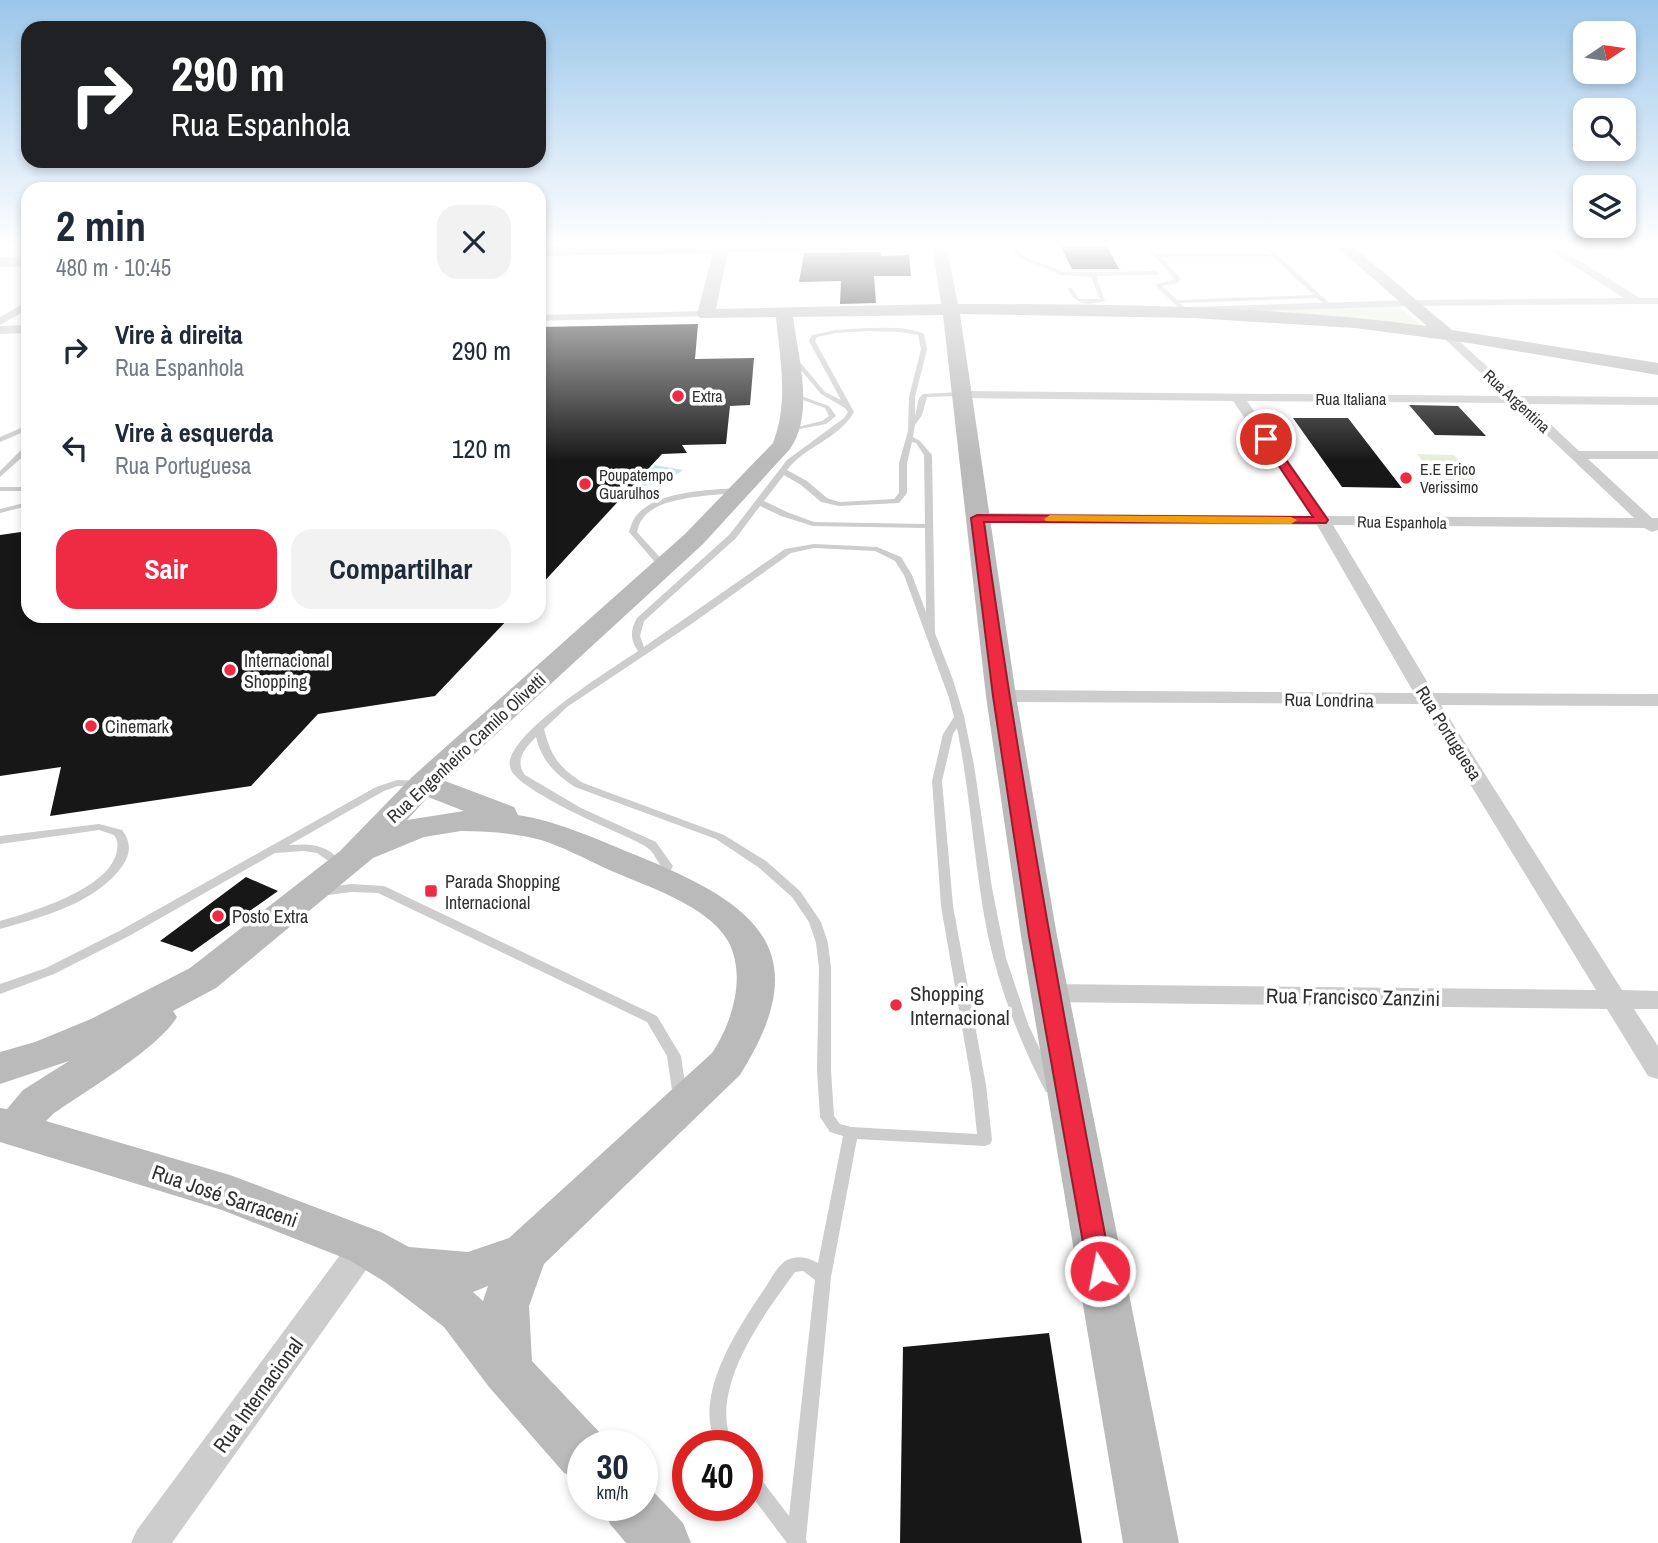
<!DOCTYPE html>
<html lang="pt">
<meta charset="utf-8">
<style>
:root{--surface:#fff;--page:#f2f2f3;--text:#1f2937;--muted:#747a83;--accent:#ef2a43}
body{margin:0;font-family:"Archivo Narrow",sans-serif;background:var(--page);color:var(--text);height:100vh;display:flex;flex-direction:column;font-size:26px;white-space:nowrap}
*{box-sizing:border-box;margin:0}
p{font-size:23px;color:var(--muted)}
.icon{flex:none;width:38px;height:38px;fill:none;stroke:currentColor;stroke-width:2;stroke-linecap:round;stroke-linejoin:round}
.map{position:relative;flex:1;overflow:hidden}
.panel{position:absolute;left:21px;top:182px;width:525px;height:441px;display:flex;flex-direction:column;background:var(--surface);border-radius:21px;box-shadow:0 4px 10px #0003}
.panel>*{flex:none}
.top-card{position:absolute;left:21px;top:21px;width:525px;height:147px;border-radius:21px;box-shadow:0 4px 10px #0003;background:#202124;color:#fff;overflow:hidden}
.needle{width:46px;rotate:77deg}
.tools{position:absolute;left:1573px;top:21px;display:grid;gap:14px}
.tools a{display:grid;place-items:center;width:63px;height:63px;border-radius:14px;background:var(--surface);box-shadow:0 4px 10px #0003;font-size:35px}
.speed{position:absolute;left:567px;top:1430px;display:flex;gap:14px;font-size:35px;font-weight:700;text-align:center}
.speed>*{display:grid;place-content:center;width:91px;height:91px;border-radius:50%;background:var(--surface);box-shadow:0 4px 10px #0003;line-height:1}
.speed small{font-size:18px;font-weight:400}
.speed .limit{border:10px solid #d22;background:#fff;color:#111}
.pin{position:absolute;display:grid;place-items:center;width:60px;height:60px;color:#fff;margin:-30px;border:4px solid #fff;border-radius:50%;box-shadow:0 2px 7px #0007}
.me{position:absolute;width:77px;margin:-38px;rotate:349deg;stroke-linejoin:round;filter:drop-shadow(0 0 5px #0008)}
.turn{display:flex;align-items:center;gap:24px;height:147px;padding:0 35px;font-size:32px}
.turn .icon{width:91px;height:91px;stroke-width:2.5}
.turn b{display:block;font-size:49px;line-height:60px}
.round{display:grid;place-items:center;flex:none;width:74px;height:74px;border-radius:21px;background:var(--page)}
.overview{display:flex;align-items:center;justify-content:space-between;height:119px;padding:0 35px}
h1{font-size:42px;font-weight:800;line-height:52px}
.cta{display:flex;gap:14px;margin-top:auto;padding:14px 35px}
.cta a{flex:1;height:80px;border-radius:21px;background:var(--accent);color:#fff;font-size:28px;font-weight:800;line-height:80px;text-align:center}
.cta a+a{background:var(--page);color:var(--text)}
ul{padding:0;list-style:none}
li{display:flex;align-items:center;gap:21px;height:98px;padding:0 35px}
li div{flex:1}
li b{display:block;font-size:26px}
li em{font-style:normal}
.map>svg:first-child{display:block}
.green{fill:#e7eedd}
.water{fill:#c9e2ee}
.building{fill:#171717}
.lines{fill:none;stroke-linecap:round;stroke-linejoin:round}
.lane{fill:#cdcdcd;fill-rule:evenodd}
.street{fill:#cdcdcd;fill-rule:evenodd}
.secondary{fill:#bababa;fill-rule:evenodd}
.route{fill:#ef2a43;stroke:#9b1b2c;stroke-width:2}
.slow{fill:#f59e0b}
.poi-dot{fill:#ef2a43;stroke:#fff;stroke-width:2.5}
.labels{text-anchor:middle;dominant-baseline:central;stroke-width:7;stroke-linejoin:round;paint-order:stroke}
.far-poi-label{font-size:16px;fill:#303030;stroke:#fff;text-anchor:start}
.far-street-label{font-size:16px;fill:#303030;stroke:#fff}
.poi-label{font-size:18px;fill:#303030;stroke:#fff;text-anchor:start}
.street-label{font-size:18px;fill:#303030;stroke:#fff}
.near-poi-label{font-size:21px;fill:#303030;stroke:#fff;text-anchor:start}
.near-street-label{font-size:21px;fill:#303030;stroke:#fff}
</style>
<div class="map">
<svg width="1658" height="1543" viewBox="0 0 1658 1543">
<rect width="100%" height="100%" fill="#fff"/>
<path class="green" d="M1398,306L1420,324L1240,311Z
M1417,454L1454,455L1475,480H1437Z"/>
<path class="water" d="M655,465L683,470L666,482L633,488Z"/>
<path class="building" d="M1107,246L1119,269H1072L1061,247Z
M880,252L881,256L909,255L911,276H874L876,303L840,304L841,281L799,282L804,253Z
M698,324L695,359L754,358L750,405L730,406L726,444L682,445L687,453L662,454L539,587V327Z
M1409,405L1458,406L1486,436L1435,435Z
M1293,418H1348L1402,488L1342,487Z
M28,531V616H511L435,696L318,714L251,786L50,816L61,767L0,776V535Z
M246,877L278,891L192,952L160,941Z
M1049,1333L1082,1543H900L903,1347Z"/>
<g class="lines">
<path class="lane" d="M1009,245H1014C1025,264 1046,261 1062,272L1157,271L1160,273L1157,275L1096,276L1105,301C1088,306 1074,305 1068,288H1072L1079,299H1100L1091,277L1059,275L1046,268L1019,258Z
M1151,247H1269L1331,305L1326,306L1317,298L1180,303L1187,310L1182,311L1155,285L1175,279L1149,251ZM1266,249L1270,254H1158L1154,250ZM1161,257H1273L1314,295L1177,300L1162,286L1178,283L1181,279Z
M868,328C886,328 907,326 924,334L927,349L915,397V416L919,398L923,394L960,392L963,394L960,396L927,397L922,415L915,425L913,437L920,441L932,455L935,633L953,680L964,716L974,765L992,888L1006,958L1028,1024L1058,1088L1056,1092L1051,1093L1046,1092C1020,1043 1000,990 988,936C974,867 971,797 957,728L953,734L942,781L953,906L986,1085L992,1140L990,1144L985,1146L857,1139L831,1277L806,1539L807,1543H787L747,1490V1466L753,1469L789,1516L815,1280L803,1271L795,1272C766,1312 720,1373 727,1425C728,1432 731,1439 734,1446H716C711,1431 708,1418 710,1403C715,1362 744,1319 767,1285C772,1277 778,1265 787,1260C798,1255 808,1257 818,1263L843,1136L830,1132L820,1117L817,1070L819,968L816,943L809,922L792,897L758,867L716,839L575,787C555,774 542,761 536,737C525,748 514,760 525,775L581,808L656,842L673,866L665,881H657L655,878L661,866C657,861 654,853 649,849C641,842 608,829 596,823C578,815 518,786 511,770C496,739 615,667 638,651C630,640 630,630 637,618L730,534L787,460L844,418L848,412L845,408L821,394L790,357V355H794L825,392L841,400L809,341L812,335L836,330ZM868,331L900,332L918,335L921,349L909,397L908,431L899,463V493L894,499L839,502L827,498L807,481L787,470C805,446 839,439 854,412L815,341L817,337L836,333ZM912,442L916,443L924,455L925,524L814,522L787,512L764,501L784,475L801,485L821,502L839,506L899,503L907,493V463ZM760,506L781,516L813,526L925,528L926,612L912,575L901,557L877,547L814,544L785,549L644,647L640,636L644,621L736,538ZM814,548L875,551L895,561L904,575L949,698L954,717L943,734L932,781L941,906L972,1085L977,1134L851,1127L840,1124L834,1116L831,1070V968L828,943L821,922L800,891L766,861L724,835L583,783C559,767 551,757 544,729L567,707L690,625L791,553Z
M789,393H793L829,406L836,416L826,424L789,431V429L822,421L829,416L825,408L789,395Z
M28,425V430L0,442V437Z
M25,446H28V452L0,477V471Z
M0,487H28V491H0Z
M738,488H741V492C715,496 655,495 641,521C639,524 638,528 637,532L666,564V568H660L629,532C631,527 632,521 636,516C656,491 708,490 738,488Z
M28,502V506L0,513V509Z
M397,780L420,781L425,784L420,787L398,786L384,791L289,845C314,843 330,845 345,867L343,870H335L330,862L317,853L303,851L275,853L129,936L54,974L0,994V984L46,968L121,930L376,787Z
M99,824L122,830C131,841 131,853 123,865C97,903 42,917 0,929V921C32,912 112,888 117,850C118,843 118,841 114,835L99,830L0,844V836Z
M351,884L384,886L657,1016L681,1056L687,1097L685,1101L680,1102L675,1101L673,1097L667,1056L647,1022L378,893L351,892L320,896L316,895L314,892L316,889L320,888Z"/>
<path class="street" d="M1541,245H1554L1640,298H1658V304L1412,306L1188,313L1182,310L1188,307L1412,300L1624,298Z
M28,301V309L0,325V317Z
M706,311L710,312V316L539,321V315Z
M28,325V333L0,334V326Z
M1450,333L1520,396L1658,397V405L1529,404L1579,451H1658V459H1588L1652,518H1658V530L1652,532L1644,528L1333,525L1434,693L1658,694V706L1441,705L1622,990L1658,991V1009H1634L1658,1046V1079L1648,1076L1607,1009L1049,1002L1040,1000L1036,993L1040,986L1049,984L1596,990L1421,704L1001,702L991,696L1001,690L1414,693L1317,525L977,523L969,518L977,513L1311,516L1233,401L960,398L953,394L955,391L1505,396L1446,340L1444,337ZM1247,401L1513,403L1634,518L1327,516Z
M365,1233L376,1236L380,1246L376,1256L172,1543H131L137,1530L354,1236Z"/>
<path class="secondary" d="M918,245L911,249L728,252L716,309L941,304L932,245H946L958,304C1114,304 1271,306 1427,326L1335,245H1351L1452,330L1658,363V375L1469,343L1355,328L1193,318L960,314L1016,696L1057,936L1179,1543H1123L1021,936L986,696L943,315L793,317C798,357 815,413 790,449L703,544L445,781L514,807L518,815C561,822 598,840 638,856C753,903 820,948 740,1075L544,1264L529,1306L532,1361L602,1435L606,1446H583V1480L564,1473L489,1387L444,1327L385,1282L349,1260L222,1210L0,1142V1108L7,1109L23,1090L69,1061L0,1084V1052L35,1042L91,1019L190,968L340,851L412,777L685,534L773,443C789,402 780,360 776,317L700,318L697,314L713,253L539,256V246ZM428,797L464,811L407,820ZM461,831C487,831 515,833 541,840C563,847 584,858 605,868C642,885 707,904 728,941C747,976 732,1023 712,1053L509,1238L468,1252L409,1247L381,1232L230,1175L46,1121L53,1114C84,1092 159,1048 177,1017L173,1011L216,988L373,858L424,837ZM488,1286L483,1301L473,1292Z
M28,256V266L0,267V257Z
M642,1483L648,1486L683,1523L691,1543H626L610,1524L602,1505H642Z"/>
</g>
<linearGradient id="sky" x2="0" y2="1"><stop stop-color="#9bc6ea"/><stop offset="0.53" stop-color="#fff"/><stop offset="1" stop-color="#fff" stop-opacity="0"/></linearGradient>
<rect width="1658" height="461" fill="url(#sky)"/>
<path class="route" d="M1266,436L1270,437L1328,520L1326,523L984,522C1019,774 1064,1021 1112,1271L1108,1278L1100,1281L1092,1278L1088,1271L1029,936L993,696L971,518L977,515L1313,517L1261,439Z"/>
<path class="slow" d="M1050,515L1291,517L1297,520L1291,524L1046,521L1044,519Z"/>
<g class="poi-dot">
<circle cx="678" cy="396" r="7"/>
<circle cx="1406" cy="478" r="7"/>
<circle cx="585" cy="484" r="7"/>
<circle cx="230" cy="670" r="7"/>
<circle cx="91" cy="726" r="7"/>
<rect x="424" y="884" width="14" height="14" rx="3.5"/>
<circle cx="218" cy="916" r="7"/>
<circle cx="896" cy="1005" r="7"/>
</g>
<g class="labels">
<g class="far-poi-label">
<text x="692" y="396">Extra</text>
<text x="1420" y="469">E.E Erico<tspan x="1420" dy="18">Verissimo</tspan></text>
<text x="599" y="475">Poupatempo<tspan x="599" dy="18">Guarulhos</tspan></text>
</g>
<g class="far-street-label">
<text x="1351" y="399">Rua Italiana</text>
<text transform="translate(1517 401) rotate(43)">Rua Argentina</text>
<text transform="translate(1402 522) rotate(1)">Rua Espanhola</text>
</g>
<g class="poi-label">
<text x="244" y="660">Internacional<tspan x="244" dy="21">Shopping</tspan></text>
<text x="105" y="726">Cinemark</text>
<text x="445" y="881">Parada Shopping<tspan x="445" dy="21">Internacional</tspan></text>
<text x="232" y="916">Posto Extra</text>
</g>
<g class="street-label">
<text transform="translate(1329 700) rotate(1)">Rua Londrina</text>
<text transform="translate(1449 733) rotate(58)">Rua Portuguesa</text>
<text transform="translate(466 748) rotate(-43)">Rua Engenheiro Camilo Olivetti</text>
</g>
<g class="near-poi-label">
<text x="910" y="993">Shopping<tspan x="910" dy="24">Internacional</tspan></text>
</g>
<g class="near-street-label">
<text transform="translate(1353 997) rotate(1)">Rua Francisco Zanzini</text>
<text transform="translate(225 1196) rotate(19)">Rua José Sarraceni</text>
<text transform="translate(258 1395) rotate(-54)">Rua Internacional</text>
</g>
</g>
</svg>
<div class="tools">
<a><svg class="needle" viewBox="-14 -14 28 28"><path d="M0-13l5 13h-10z" fill="#e53935"/><path d="M0 13l5-13h-10z" fill="#747a83"/></svg></a>
<a><svg class="icon" aria-label="search" viewBox="0 0 24 24"><circle cx="10" cy="10" r="6"/><path d="M15 15l6 6"/></svg></a>
<a><svg class="icon" aria-label="layers" viewBox="0 0 24 24"><path d="M12 4l9 5-9 5-9-5zM3 14l9 5 9-5"/></svg></a>
</div>
<div class="speed"><div>30<small>km/h</small></div><div class="limit">40</div></div>
<div class="pin" style="left:1266px;top:439px;background:#d93025"><svg class="icon" aria-label="arrive" viewBox="0 0 24 24"><path d="M6 21V4h12l-3 4 3 4H6"/></svg></div>
<svg class="me" style="left:1100px;top:1271px" viewBox="-20 -20 40 40"><circle r="17" fill="#ef2a43" stroke="#fff" stroke-width="3"/><path d="M0-11L8 9 0 5-8 9z" fill="#fff"/></svg>
<div class="top-card">
<div class="turn"><svg class="icon" aria-label="right" viewBox="0 0 24 24"><path d="M7 20v-9h11M14 6l5 5-5 5"/></svg><div><b>290 m</b>Rua Espanhola</div></div>
</div>
<section class="panel">
<div class="overview"><div><h1>2 min</h1><p>480 m · 10:45</p></div><a class="round"><svg class="icon" aria-label="close" viewBox="0 0 24 24"><path d="M6 6l12 12M18 6L6 18"/></svg></a></div>
<ul>
<li><svg class="icon" aria-label="right" viewBox="0 0 24 24"><path d="M7 20v-9h11M14 6l5 5-5 5"/></svg><div><b>Vire à direita</b><p>Rua Espanhola</p></div><em>290 m</em></li>
<li><svg class="icon" aria-label="left" viewBox="0 0 24 24"><path d="M17 20v-9H6M10 6l-5 5 5 5"/></svg><div><b>Vire à esquerda</b><p>Rua Portuguesa</p></div><em>120 m</em></li>
</ul>
<div class="cta"><a>Sair</a><a>Compartilhar</a></div>
</section>
</div>
